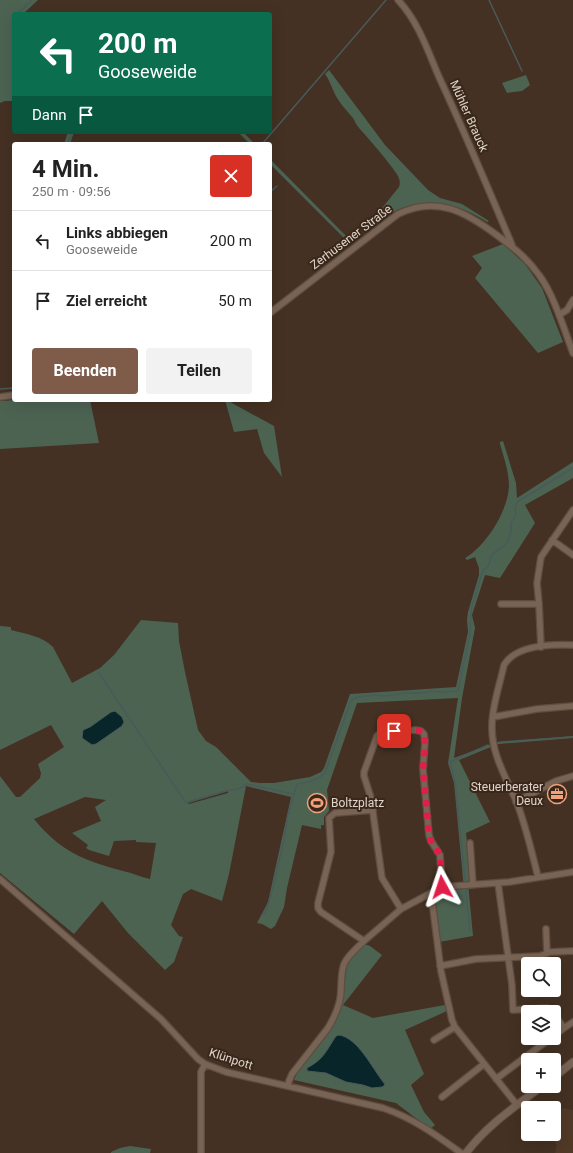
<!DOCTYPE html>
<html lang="de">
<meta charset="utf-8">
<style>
:root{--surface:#fff;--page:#f2f2f2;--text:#222;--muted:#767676;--line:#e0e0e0;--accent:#7f5b4a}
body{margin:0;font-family:Roboto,sans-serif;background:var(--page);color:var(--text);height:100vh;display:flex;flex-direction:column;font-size:15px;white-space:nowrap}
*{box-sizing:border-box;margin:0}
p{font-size:13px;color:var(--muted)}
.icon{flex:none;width:22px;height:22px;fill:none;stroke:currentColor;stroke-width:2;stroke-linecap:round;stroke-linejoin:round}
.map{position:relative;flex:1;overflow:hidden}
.panel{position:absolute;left:12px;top:142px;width:260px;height:260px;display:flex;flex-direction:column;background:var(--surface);border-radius:4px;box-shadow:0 4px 16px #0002}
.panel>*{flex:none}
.guide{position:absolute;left:12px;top:12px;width:260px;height:122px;border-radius:4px;box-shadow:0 4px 16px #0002;background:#0b6e4f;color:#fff;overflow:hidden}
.fabs{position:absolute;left:521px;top:957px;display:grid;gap:8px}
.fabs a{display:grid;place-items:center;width:40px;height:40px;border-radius:4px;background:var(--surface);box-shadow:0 4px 16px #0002;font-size:20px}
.pin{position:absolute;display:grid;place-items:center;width:34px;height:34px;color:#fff;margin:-17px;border-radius:8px;box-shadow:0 2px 6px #0006}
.me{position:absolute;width:44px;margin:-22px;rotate:355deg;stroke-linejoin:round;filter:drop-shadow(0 0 3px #0008)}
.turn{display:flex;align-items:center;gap:14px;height:84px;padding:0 20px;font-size:18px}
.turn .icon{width:52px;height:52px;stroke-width:2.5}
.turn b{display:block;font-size:28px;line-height:34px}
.then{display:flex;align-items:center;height:38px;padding:0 20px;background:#0003;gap:8px;font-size:15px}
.round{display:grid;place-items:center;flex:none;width:42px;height:42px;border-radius:4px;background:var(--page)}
.headline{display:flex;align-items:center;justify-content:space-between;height:68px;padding:0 20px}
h1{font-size:24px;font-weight:700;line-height:30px}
.action{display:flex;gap:8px;margin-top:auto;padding:8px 20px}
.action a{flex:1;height:46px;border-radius:4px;background:var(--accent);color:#fff;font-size:16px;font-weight:700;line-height:46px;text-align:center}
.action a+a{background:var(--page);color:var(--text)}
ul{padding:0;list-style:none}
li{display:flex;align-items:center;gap:12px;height:60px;padding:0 20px;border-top:1px solid var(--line)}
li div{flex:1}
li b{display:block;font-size:15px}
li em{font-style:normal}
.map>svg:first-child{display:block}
.built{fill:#513927}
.green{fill:#4c6352;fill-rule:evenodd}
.water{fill:#082529;stroke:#495a5a}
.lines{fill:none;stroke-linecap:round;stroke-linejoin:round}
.stream{stroke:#495a5a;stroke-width:1.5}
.minor-casing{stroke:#5d4d41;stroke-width:8}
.tertiary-casing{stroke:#5d4d41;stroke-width:9}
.minor{stroke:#786354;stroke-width:5.5}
.tertiary{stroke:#786354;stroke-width:7}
.route{stroke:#e11d48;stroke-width:7;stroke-dasharray:0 12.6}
.labels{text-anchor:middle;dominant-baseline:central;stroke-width:4;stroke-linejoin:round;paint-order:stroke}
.street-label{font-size:12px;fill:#e0d4cb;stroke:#39271a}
.poi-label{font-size:12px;fill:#e0d4cb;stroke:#39271a;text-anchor:end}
</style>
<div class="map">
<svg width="573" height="1153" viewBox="0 0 573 1153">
<rect width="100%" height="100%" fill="#443123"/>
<path class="built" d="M562,1108L573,1110V1153H555L557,1146L554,1140Z"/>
<path class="green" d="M0,0H38L23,14H14V22L12,23L14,25V101H5L0,103Z
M329,70L385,145L428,190L440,198L462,204L489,221L487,222C459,204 429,196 397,210C389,214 381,221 374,226L370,223L399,187C402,179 396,173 391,166C381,153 370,140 359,128C356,125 355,121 353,118C348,112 343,107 339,101C333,93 331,82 325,74Z
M526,75L530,85L522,91L507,93L502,83Z
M68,132H74L70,144H64Z
M238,132H243L255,144H250Z
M270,159L351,241L348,242L270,164Z
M503,244L525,264L542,288L563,342L538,353L475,278L482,268L472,256Z
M17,400H90L99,443L0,449V401Z
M225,400H228L232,403L274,426L282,477L264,453L257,429L234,432Z
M503,441L516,483L517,498L573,462V478L525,505L535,523L500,578L485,575L472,615L475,628L462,698L454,758L497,742L573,736V738L498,744L459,760L490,822L466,833L471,882L468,883L473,936L439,942L435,895L442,891L464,889L454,783L448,763L458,698L357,703L327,790L329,811L324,817V825H321V829L302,825L287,888L284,907L275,926L271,929L262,924L257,923L268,902L291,797L246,786L229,874L222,901L191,889L183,894L171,925L179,936L183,937L174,962L165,970L128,933L102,901L74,934L0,873V776L16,797H20L40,778L41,773L38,764L64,747L51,725L0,750V626L11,627V630C26,634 42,636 53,647L72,683L100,668L114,655L141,620L178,623L179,641L185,672L198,730L206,741L216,747L251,782L260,783H274L310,777L321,772L324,768L350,694L456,687L468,632L467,620L468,612L479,575V568L475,557L467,560L465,558C486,546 508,511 509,486C509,472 504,458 500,444V442ZM228,790V793L189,804L187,802ZM85,797L106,800L95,807L101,821L72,833L88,845L86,848L89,850L109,856L114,841L136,840V842L156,843L150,879C141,877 132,873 123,871C83,860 61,852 34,819Z
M364,944L370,946L382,955L343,1005L373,1018L445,1005L447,1011L405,1030L424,1074L411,1085L424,1112L435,1125L430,1129L396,1103L294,1080L300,1067L335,1021L342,1000L347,964Z
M130,1146L151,1149L150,1153H111V1152L120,1148Z"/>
<path class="water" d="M115,711L122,717L124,722L122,726L96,744L92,745L82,738L83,730L90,727L111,712Z
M339,1035C358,1038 372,1068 384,1083L385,1085L382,1087L372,1088L363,1085L346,1082L326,1073L307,1071V1068C324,1059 326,1051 336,1036Z"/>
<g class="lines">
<path class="stream" d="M489,0L522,71
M17,14L32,0
M14,16L13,18L14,22
M263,143L386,0
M68,144L72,132
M270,192L277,186
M0,389L14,388
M99,673L186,803L230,790L239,789L247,784L293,794
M501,742L573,737
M465,879L455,782L450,762L488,745
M466,890L470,931
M263,915L266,910L271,895L284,840L288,815L297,784C307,783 317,781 325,773L351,700L358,697L374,695L386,696L406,693H421L432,691L443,692L458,691L470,634L471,611L483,570L488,567L492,555L496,551L502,548L507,542L511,533V523L516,514L515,509L517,502L573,468"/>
<g class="minor-casing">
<path id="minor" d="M398,0C418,21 428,51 439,77C465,133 488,188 512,245
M270,313L398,214C437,195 466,212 498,236C514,248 527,258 539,275C554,295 564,329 573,353
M559,315L567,310L573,300
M0,397L14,395
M552,540L573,555
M501,604H539L541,647
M539,604L537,583L541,557L573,510
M493,717L537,709L573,706
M516,802L556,781L573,776
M373,810L335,813L329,818L331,852L318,903V908L321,912L364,941L401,909L431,893
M470,843L473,885
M538,877C532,852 526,827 517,803C506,777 491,754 492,725C492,706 500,684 504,665C516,645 552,644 573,645
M0,879L161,1019L198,1059L205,1064L226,1072L383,1108C413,1118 436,1135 461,1153
M498,883L512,985L513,1010L547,1008L553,1012
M401,909L382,878L371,798L364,776V772L377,736L380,733L383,732L415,730L421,731L424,734L425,742L423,769L429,835L431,841L440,855L442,887
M546,929L547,953
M440,966L476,959L540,956L550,952L573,951
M554,1014L564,1028L554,1036
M564,1028L573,1022
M434,1040L455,1027
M496,1079L551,1038
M288,1086L289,1081L292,1074L328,1028C334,1018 338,1009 340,999C342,988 340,975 344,964C348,955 357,948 364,941
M442,1097L484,1064
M517,1105L455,1027L452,1020L441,971L431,893L442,887L509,882L573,872
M201,1153V1072L205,1064"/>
</g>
<g class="tertiary-casing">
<path id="tertiary" d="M554,1077L573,1062
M466,1153C487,1125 515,1107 542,1086"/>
</g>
<use href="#minor" class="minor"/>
<use href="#tertiary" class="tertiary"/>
</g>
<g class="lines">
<path class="route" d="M394,731L415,730L421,731L424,734L425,742L423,769L429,835L431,841L440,855L442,887"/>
</g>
<defs>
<g id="office-ring" transform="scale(1)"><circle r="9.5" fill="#39271a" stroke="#f1a17b" stroke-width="1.5"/><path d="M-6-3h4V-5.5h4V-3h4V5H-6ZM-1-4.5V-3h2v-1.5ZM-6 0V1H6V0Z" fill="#f1a17b"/></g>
<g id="stadium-ring" transform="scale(1)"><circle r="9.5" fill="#39271a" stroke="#f1a17b" stroke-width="1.5"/><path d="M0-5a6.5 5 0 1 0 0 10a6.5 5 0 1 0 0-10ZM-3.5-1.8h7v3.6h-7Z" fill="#f1a17b"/></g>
</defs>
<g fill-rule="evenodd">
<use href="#office-ring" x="557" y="794"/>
<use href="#stadium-ring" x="317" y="803"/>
</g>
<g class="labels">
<g class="street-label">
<text transform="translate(469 116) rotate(66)">Mühler Brauck</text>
<text transform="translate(351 237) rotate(-37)">Zerhusener Straße</text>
<text transform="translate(231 1059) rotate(18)">Klünpott</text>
</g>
<g class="poi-label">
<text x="543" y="787">Steuerberater<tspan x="543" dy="14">Deux</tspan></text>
<text x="331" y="803" text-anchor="start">Boltzplatz</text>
</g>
</g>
</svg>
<div class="fabs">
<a><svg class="icon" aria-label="search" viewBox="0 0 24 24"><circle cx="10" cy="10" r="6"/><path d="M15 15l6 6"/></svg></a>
<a><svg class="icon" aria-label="layers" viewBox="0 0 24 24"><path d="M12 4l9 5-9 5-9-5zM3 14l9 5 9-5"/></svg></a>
<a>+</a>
<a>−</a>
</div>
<div class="pin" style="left:394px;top:731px;background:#d93025"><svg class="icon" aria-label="arrive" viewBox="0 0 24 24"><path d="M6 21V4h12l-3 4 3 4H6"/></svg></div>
<svg class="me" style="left:442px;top:887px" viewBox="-20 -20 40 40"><path d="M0-17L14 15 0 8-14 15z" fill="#e11d48" stroke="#fff" stroke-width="4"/></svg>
<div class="guide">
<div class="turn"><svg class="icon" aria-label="left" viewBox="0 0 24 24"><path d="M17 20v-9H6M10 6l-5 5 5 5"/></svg><div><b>200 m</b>Gooseweide</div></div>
<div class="then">Dann<svg class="icon" aria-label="arrive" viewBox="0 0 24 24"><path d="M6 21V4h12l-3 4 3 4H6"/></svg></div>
</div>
<section class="panel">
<div class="headline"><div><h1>4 Min.</h1><p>250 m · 09:56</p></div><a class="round" style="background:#d93025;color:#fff"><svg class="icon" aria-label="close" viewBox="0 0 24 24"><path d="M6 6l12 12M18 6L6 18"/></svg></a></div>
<ul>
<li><svg class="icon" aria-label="left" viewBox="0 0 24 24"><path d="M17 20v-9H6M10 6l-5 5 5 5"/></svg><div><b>Links abbiegen</b><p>Gooseweide</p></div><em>200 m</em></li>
<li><svg class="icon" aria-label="arrive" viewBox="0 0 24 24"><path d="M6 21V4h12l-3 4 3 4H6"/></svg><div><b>Ziel erreicht</b></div><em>50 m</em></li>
</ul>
<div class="action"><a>Beenden</a><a>Teilen</a></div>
</section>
</div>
